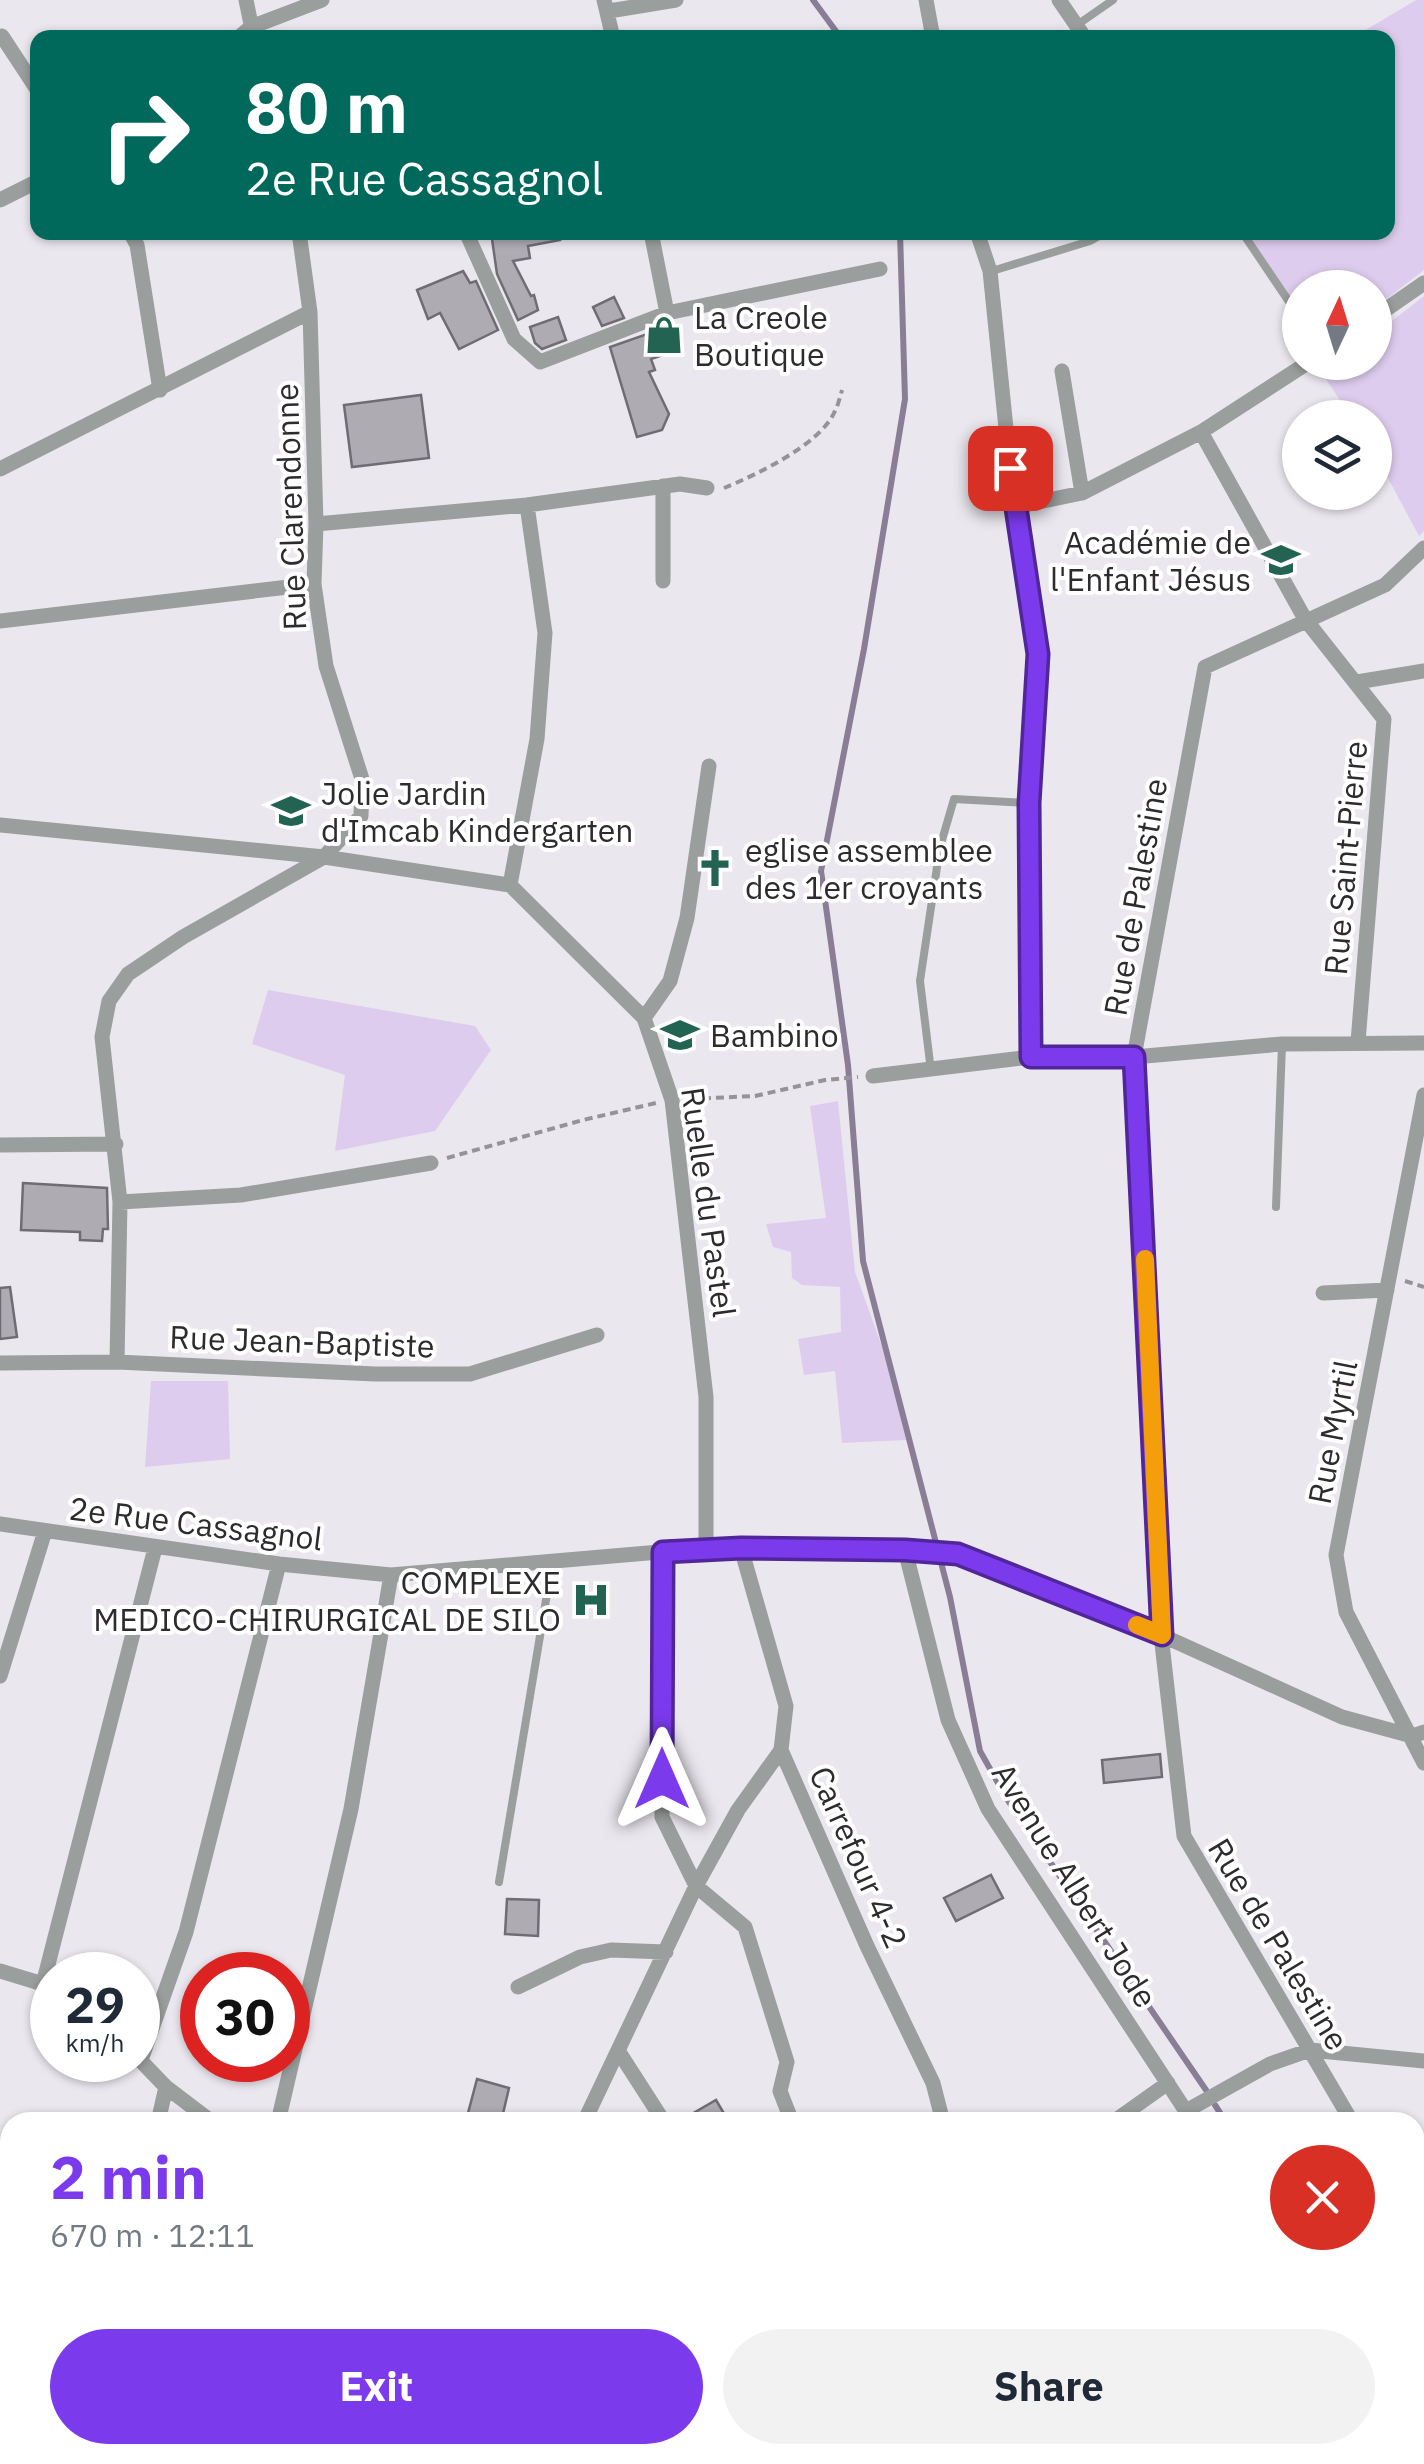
<!DOCTYPE html>
<meta charset="utf-8">
<style>
:root{--surface:#fff;--page:#f2f2f3;--text:#1f2937;--muted:#747a83;--accent:#7c3aed}
body{margin:0;font-family:"IBM Plex Sans",sans-serif;background:var(--page);color:var(--text);height:100vh;display:flex;flex-direction:column;font-size:38px;white-space:nowrap}
*{box-sizing:border-box;margin:0}
p{font-size:32px;color:var(--muted)}
.icon{flex:none;width:55px;height:55px;fill:none;stroke:currentColor;stroke-width:2;stroke-linecap:round;stroke-linejoin:round}
.map{position:relative;flex:1;overflow:hidden}
.panel{position:absolute;left:0px;top:2112px;width:1425px;height:352px;display:flex;flex-direction:column;background:var(--surface);border-radius:30px 30px 0 0;box-shadow:0 2px 8px #0004}
.panel>*{flex:none}
.top-card{position:absolute;left:30px;top:30px;width:1365px;height:210px;border-radius:20px;box-shadow:0 2px 8px #0004;background:#00695c;color:#fff;overflow:hidden}
.needle{width:65px;rotate:4deg}
.tools{position:absolute;left:1282px;top:270px;display:grid;gap:20px}
.tools a{display:grid;place-items:center;width:110px;height:110px;border-radius:50%;background:var(--surface);box-shadow:0 2px 8px #0004;font-size:50px}
.speed{position:absolute;left:30px;top:1952px;display:flex;gap:20px;font-size:50px;font-weight:700;text-align:center}
.speed>*{display:grid;place-content:center;width:130px;height:130px;border-radius:50%;background:var(--surface);box-shadow:0 2px 8px #0004;line-height:1}
.speed small{font-size:25px;font-weight:400}
.speed .limit{border:15px solid #d22;background:#fff;color:#111}
.pin{position:absolute;display:grid;place-items:center;width:85px;height:85px;color:#fff;margin:-42px;border-radius:20px;box-shadow:0 5px 15px #0006}
.me{position:absolute;width:110px;margin:-55px;rotate:0deg;stroke-linejoin:round;filter:drop-shadow(0 0 8px #0008)}
.turn{display:flex;align-items:center;gap:35px;height:210px;padding:0 50px;font-size:45px}
.turn .icon{width:130px;height:130px;stroke-width:2.5}
.turn b{display:block;font-size:70px;line-height:85px}
.round{display:grid;place-items:center;flex:none;width:105px;height:105px;border-radius:52px;background:var(--page)}
.headline{display:flex;align-items:center;justify-content:space-between;height:170px;padding:0 50px}
h1{font-size:60px;font-weight:700;line-height:75px;color:var(--accent)}
.action{display:flex;gap:20px;margin-top:auto;padding:20px 50px}
.action a{flex:1;height:115px;border-radius:60px;background:var(--accent);color:#fff;font-size:40px;font-weight:700;line-height:115px;text-align:center}
.action a+a{background:var(--page);color:var(--text)}
.map>svg:first-child{display:block}
.green{fill:#deccee}
.lines{fill:none;stroke-linecap:round;stroke-linejoin:round}
.stream{stroke:#8a7d96;stroke-width:6}
.building{fill:#afabb3;stroke:#706c74;stroke-width:2.5}
.path{stroke:#969398;stroke-width:4;stroke-dasharray:8 5;stroke-linecap:butt}
.service{stroke:#9a9e9d;stroke-width:8}
.minor{stroke:#9a9e9d;stroke-width:15}
.route-casing{stroke:#51269a;stroke-width:25}
.route{stroke:#7c3aed;stroke-width:18}
.slow{stroke:#f59e0b;stroke-width:18}
.labels{text-anchor:middle;dominant-baseline:central;stroke-width:8;stroke-linejoin:round;paint-order:stroke}
.poi-label{font-size:32px;fill:#2d2b2e;stroke:#fff;text-anchor:start}
.street-label{font-size:32px;fill:#2d2b2e;stroke:#fff}
</style>
<div class="map">
<svg width="1424" height="2464" viewBox="0 0 1424 2464">
<rect width="100%" height="100%" fill="#ebe7ef"/>
<path class="green" d="M1416,0H1424V270L1375,308V288H1300V319L1243,233L1388,232V38L1354,37Z
M1424,296V531L1419,536L1375,454V418L1351,417L1322,373L1338,363L1375,362V334Z
M268,990L475,1026L491,1050L435,1131L335,1151L345,1075L252,1044Z
M838,1101L855,1272L888,1363L906,1440L842,1443L835,1371L804,1375L798,1339L841,1332L840,1287L802,1285L792,1278L791,1252L773,1247L766,1224L826,1218L810,1106Z
M151,1381H228L230,1459L145,1467Z"/>
<g class="lines">
<path class="stream" d="M813,0L841,38
M900,232L905,399L864,649L821,871L848,1065L863,1261L950,1597L980,1751L1007,1799L1206,2090
M1215,2105L1226,2122"/>
</g>
<path class="building" d="M491,232H559L560,240L528,246L530,258L513,261L531,296L534,295L538,310L518,320L497,274Z
M463,271L470,283L476,281L498,330L459,349L440,313L428,319L417,290Z
M614,297L624,318L602,326L593,307Z
M558,317L566,340L542,349L535,343L530,327Z
M667,327L675,351L651,359L655,370L649,372L669,414L662,430L637,437L610,347Z
M421,395L429,458L352,467L344,405Z
M23,1183L107,1188L108,1229H103L102,1241L80,1240V1232L21,1230Z
M10,1287L17,1337L0,1339V1288Z
M1160,1754L1162,1777L1104,1783L1102,1760Z
M991,1875L1003,1898L956,1921L944,1898Z
M507,1899L539,1900L538,1936L505,1934Z
M477,2079L509,2088L501,2122L467,2117Z
M716,2100L729,2122H678Z"/>
<g class="lines">
<path class="path" d="M724,488C756,475 819,445 834,413C838,406 840,397 842,390
M690,1099L755,1096L825,1080L858,1077
M447,1158L583,1120L656,1103
M1405,1281L1424,1287"/>
<path class="service" d="M1077,25L1113,0
M1242,232L1300,318
M992,271L1090,241L1106,232
M931,1071L920,981L940,847L954,799L1027,803
M1276,1207L1282,1044
M499,1882L552,1564
M379,2455L393,2464"/>
<path class="minor" d="M246,0L253,34
M604,0L613,38
M926,0L933,38
M1059,0L1085,38
M609,11L676,0
M2,36L38,91
M238,38L251,27L322,0
M0,200L38,181
M130,232L137,245L160,390
M466,232L514,339L540,362L667,313L880,269
M651,232L667,313
M977,232L990,271L1014,507L1038,654L1029,803L1031,1057
M1375,317L1424,283
M1062,371L1082,493
M1201,432L1305,619L1384,719L1358,1042
M0,469L310,312
M663,486V581
M527,505L545,633L537,739L510,885L644,1018L672,1100L706,1397V1548
M1014,507L1082,493L1201,432L1309,362
M316,524L527,505L680,484L707,488
M0,621L314,584
M1357,682L1424,671
M0,825L324,857L510,885
M644,1018L670,981L687,918L709,766
M873,1076L1031,1057H1134L1282,1044L1424,1043
M1424,1095L1336,1555L1346,1612L1424,1763
M0,1145L116,1144
M120,1202L241,1195L431,1163
M1323,1293L1387,1290
M117,1362L120,1202L102,1037L109,1001L128,974L183,937L324,857L361,816L362,779L326,666L314,584L316,524L310,312L299,232
M0,1363L117,1362L375,1374H470L597,1335
M0,1524L279,1564L391,1575L706,1548L905,1550L958,1554L1161,1635L1342,1717L1412,1736L1424,1732
M741,1548L786,1706L781,1750L867,1946L933,2083L943,2122
M905,1550L948,1720L988,1809L1193,2122
M663,1552L662,1817L696,1886L745,1927L787,2062L780,2091L792,2122
M0,1676L45,1531
M0,1971L43,1984L52,1992
M43,1984L155,1548
M518,1987L580,1957L611,1950L666,1952
M619,2052L664,2122
M138,2058L166,2087L212,2122
M141,2060L186,1932L279,1564
M1186,2111L1270,2064L1310,2050L1424,2061
M158,2122L166,2087
M278,2122L351,1809L391,1575
M584,2122L696,1886L738,1810L781,1750
M1113,2122L1168,2083
M1352,2122L1184,1836L1161,1635L1134,1057L1205,667L1385,585L1424,548
M1415,2230L1424,2245
M0,2244L10,2262
M0,2370L10,2378
M121,2455L136,2464
M660,2455L666,2464
M1389,2455L1394,2464
M64,2464L68,2455
M189,2464L194,2455
M345,2464L352,2455
M826,2464L842,2455
M1167,2464L1174,2455"/>
</g>
<g class="lines">
<g class="route-casing">
<path id="route" d="M662,1779L663,1552L741,1548L905,1550L958,1554L1162,1635L1134,1057H1031L1029,803L1038,654L1010,468"/>
</g>
<use href="#route" class="route"/>
<path class="slow" d="M1137,1625L1162,1635L1145,1259"/>
</g>
<defs>
<g id="shop-bare" transform="scale(3)"><path d="M-5-2.5h2.3a2.7 3.5 0 0 1 5.4 0H5L5.5 6h-11ZM-1.5-2.5h3a1.5 2.3 0 0 0-3 0Z" fill="#236351" stroke="#fff" stroke-width="2.5" paint-order="stroke"/></g>
<g id="school-bare" transform="scale(3)"><path d="M0-5L7-2L0 1L-7-2ZM-4 1L0 2.5L4 1V4Q0 6-4 4Z" fill="#236351" stroke="#fff" stroke-width="2.5" paint-order="stroke"/></g>
<g id="church-bare" transform="scale(3)"><path d="M-1.2-6h2.4v3.5h3.3v2.4h-3.3V6h-2.4V-.1h-3.3v-2.4h3.3Z" fill="#236351" stroke="#fff" stroke-width="2.5" paint-order="stroke"/></g>
<g id="hospital-bare" transform="scale(3)"><path d="M-5-5h3v3.5h4V-5h3V5h-3V1.5h-4V5h-3Z" fill="#236351" stroke="#fff" stroke-width="2.5" paint-order="stroke"/></g>
</defs>
<g fill-rule="evenodd">
<use href="#shop-bare" x="664" y="335"/>
<use href="#school-bare" x="1281" y="560"/>
<use href="#school-bare" x="291" y="811"/>
<use href="#church-bare" x="715" y="868"/>
<use href="#school-bare" x="680" y="1035"/>
<use href="#hospital-bare" x="591" y="1600"/>
</g>
<g class="labels">
<g class="poi-label">
<text x="694" y="317">La Creole<tspan x="694" dy="37">Boutique</tspan></text>
<text x="1251" y="542" text-anchor="end">Académie de<tspan x="1251" dy="37">l'Enfant Jésus</tspan></text>
<text x="321" y="793">Jolie Jardin<tspan x="321" dy="37">d'Imcab Kindergarten</tspan></text>
<text x="745" y="850">eglise assemblee<tspan x="745" dy="37">des 1er croyants</tspan></text>
<text x="710" y="1035">Bambino</text>
<text x="561" y="1582" text-anchor="end">COMPLEXE<tspan x="561" dy="37">MEDICO-CHIRURGICAL DE SILO</tspan></text>
</g>
<g class="street-label">
<text transform="translate(290 507) rotate(-92)">Rue Clarendonne</text>
<text transform="translate(1345 858) rotate(-85)">Rue Saint-Pierre</text>
<text transform="translate(1135 897) rotate(-80)">Rue de Palestine</text>
<text transform="translate(709 1202) rotate(82)">Ruelle du Pastel</text>
<text transform="translate(302 1341) rotate(2)">Rue Jean-Baptiste</text>
<text transform="translate(1332 1432) rotate(-79)">Rue Myrtil</text>
<text transform="translate(196 1523) rotate(7)">2e Rue Cassagnol</text>
<text transform="translate(859 1857) rotate(66)">Carrefour 4-2</text>
<text transform="translate(1075 1885) rotate(58)">Avenue Albert Jode</text>
<text transform="translate(1279 1944) rotate(59)">Rue de Palestine</text>
</g>
</g>
</svg>
<div class="tools">
<a><svg class="needle" viewBox="-14 -14 28 28"><path d="M0-13l5 13h-10z" fill="#e53935"/><path d="M0 13l5-13h-10z" fill="#747a83"/></svg></a>
<a><svg class="icon" aria-label="layers" viewBox="0 0 24 24"><path d="M12 4l9 5-9 5-9-5zM3 14l9 5 9-5"/></svg></a>
</div>
<div class="speed"><div>29<small>km/h</small></div><div class="limit">30</div></div>
<div class="pin" style="left:1010px;top:468px;background:#d93025"><svg class="icon" aria-label="arrive" viewBox="0 0 24 24"><path d="M6 21V4h12l-3 4 3 4H6"/></svg></div>
<svg class="me" style="left:662px;top:1779px" viewBox="-20 -20 40 40"><path d="M0-17L14 15 0 8-14 15z" fill="#7c3aed" stroke="#fff" stroke-width="4"/></svg>
<div class="top-card">
<div class="turn"><svg class="icon" aria-label="right" viewBox="0 0 24 24"><path d="M7 20v-9h11M14 6l5 5-5 5"/></svg><div><b>80 m</b>2e Rue Cassagnol</div></div>
</div>
<section class="panel">
<div class="headline"><div><h1>2 min</h1><p>670 m · 12:11</p></div><a class="round" style="background:#d93025;color:#fff"><svg class="icon" aria-label="close" viewBox="0 0 24 24"><path d="M6 6l12 12M18 6L6 18"/></svg></a></div>
<div class="action"><a>Exit</a><a>Share</a></div>
</section>
</div>
